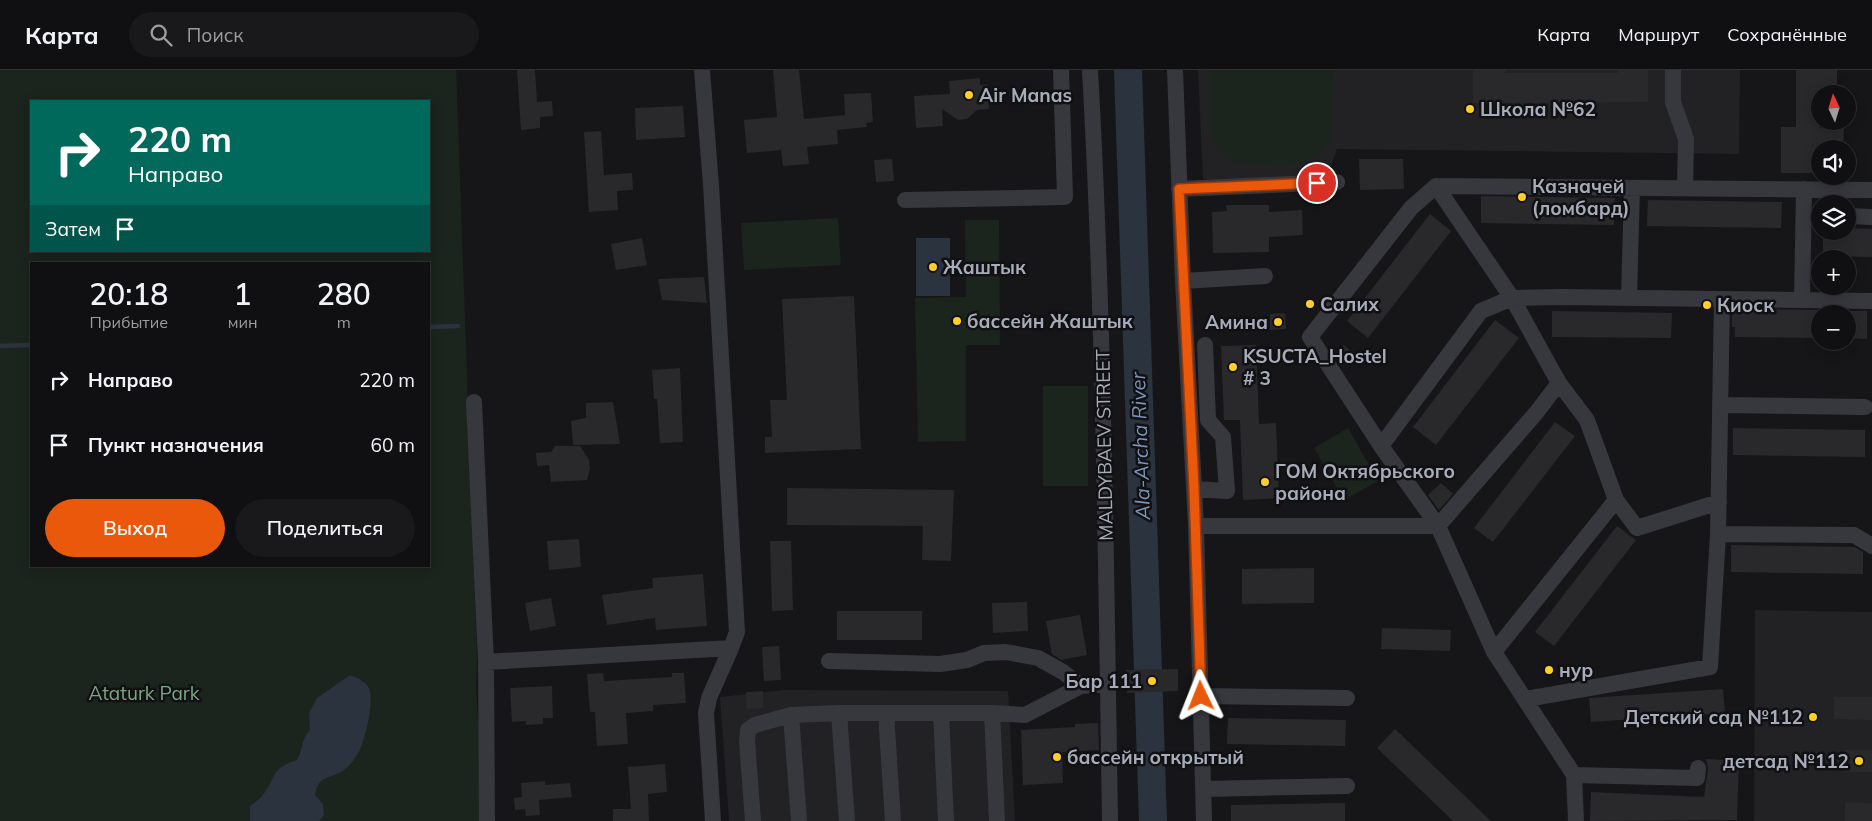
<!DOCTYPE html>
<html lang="ru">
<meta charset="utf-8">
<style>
:root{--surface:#101012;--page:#19191b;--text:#f1f3f6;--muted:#9c9d9f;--line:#303032;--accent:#ea580c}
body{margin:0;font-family:Mulish,sans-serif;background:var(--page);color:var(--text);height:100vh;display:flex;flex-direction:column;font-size:19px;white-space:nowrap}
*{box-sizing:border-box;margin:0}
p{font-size:16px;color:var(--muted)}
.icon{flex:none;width:28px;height:28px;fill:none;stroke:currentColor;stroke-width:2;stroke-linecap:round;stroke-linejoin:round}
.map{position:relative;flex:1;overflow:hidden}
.details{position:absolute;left:30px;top:192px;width:400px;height:305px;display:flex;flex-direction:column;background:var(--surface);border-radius:0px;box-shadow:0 2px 12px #0003,0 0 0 1px var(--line)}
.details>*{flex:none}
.hud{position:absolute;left:30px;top:30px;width:400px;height:152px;border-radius:0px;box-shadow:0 2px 12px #0003,0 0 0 1px var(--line);background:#00695c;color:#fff;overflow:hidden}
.needle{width:32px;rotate:356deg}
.tools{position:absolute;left:1811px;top:15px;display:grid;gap:10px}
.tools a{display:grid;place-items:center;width:45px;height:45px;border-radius:50%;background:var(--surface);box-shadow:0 2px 12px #0003,0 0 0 1px var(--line);font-size:25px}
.pin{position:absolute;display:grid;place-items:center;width:42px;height:42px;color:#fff;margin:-21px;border:2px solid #fff;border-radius:50%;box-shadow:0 1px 5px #0007}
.me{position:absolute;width:55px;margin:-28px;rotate:358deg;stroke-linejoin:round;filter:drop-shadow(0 0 4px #0008)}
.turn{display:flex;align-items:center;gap:18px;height:105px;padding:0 15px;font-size:22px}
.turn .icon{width:65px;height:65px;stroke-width:2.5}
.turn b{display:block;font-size:35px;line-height:42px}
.then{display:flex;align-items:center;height:48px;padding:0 15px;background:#0003;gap:10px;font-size:19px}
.eta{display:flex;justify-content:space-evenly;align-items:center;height:85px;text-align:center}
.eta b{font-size:30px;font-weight:600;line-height:35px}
.primary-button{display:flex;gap:10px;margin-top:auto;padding:10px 15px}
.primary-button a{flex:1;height:58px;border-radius:30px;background:var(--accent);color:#fff;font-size:20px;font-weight:600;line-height:58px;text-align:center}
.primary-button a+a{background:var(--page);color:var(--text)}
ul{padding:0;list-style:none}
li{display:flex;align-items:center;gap:15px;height:65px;padding:0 15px}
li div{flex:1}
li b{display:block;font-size:19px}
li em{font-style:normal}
header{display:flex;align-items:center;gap:30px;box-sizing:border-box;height:70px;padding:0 25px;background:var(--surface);border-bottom:1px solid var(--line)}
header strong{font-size:24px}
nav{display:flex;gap:28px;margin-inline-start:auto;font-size:18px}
.search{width:350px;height:45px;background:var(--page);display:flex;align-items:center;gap:12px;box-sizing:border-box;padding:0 18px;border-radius:28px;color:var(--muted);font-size:19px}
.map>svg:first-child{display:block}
.built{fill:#222225}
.green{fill:#1c241e;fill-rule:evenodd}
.water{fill:#2b333e}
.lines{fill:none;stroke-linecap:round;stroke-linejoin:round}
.stream{stroke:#2b333e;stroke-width:4.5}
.river{stroke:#2b333e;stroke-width:28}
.building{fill:#29292c}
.minor{stroke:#37373e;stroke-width:16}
.route-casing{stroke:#983908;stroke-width:12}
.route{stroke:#ea580c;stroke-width:9}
.poi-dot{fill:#ffce27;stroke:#111113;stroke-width:2}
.labels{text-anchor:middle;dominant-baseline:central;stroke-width:5;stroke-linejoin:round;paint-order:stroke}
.poi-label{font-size:19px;font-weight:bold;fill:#a7abba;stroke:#111113;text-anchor:start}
.street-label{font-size:19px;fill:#a7abba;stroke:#111113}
.park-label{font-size:19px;fill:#7ca683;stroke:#111113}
.water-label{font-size:20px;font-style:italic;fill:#7b95b8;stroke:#111113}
</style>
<header>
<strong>Карта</strong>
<div class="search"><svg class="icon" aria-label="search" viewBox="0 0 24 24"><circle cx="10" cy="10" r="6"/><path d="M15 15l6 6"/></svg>Поиск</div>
<nav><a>Карта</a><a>Маршрут</a><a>Сохранённые</a></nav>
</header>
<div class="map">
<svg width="1872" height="751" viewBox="0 0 1872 751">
<rect width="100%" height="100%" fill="#161618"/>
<path class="built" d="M1198,0H1740L1739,84L1337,79L1331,96L1319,109L1299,118L1203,109Z
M1755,540L1872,542V751H1754Z
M784,620L1008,621L1015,751H729L720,627Z"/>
<path class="green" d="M0,0H456L477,584L476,616L484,751H0ZM31,31H429V181H31ZM31,194H429V496H31Z
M1210,0H1333L1330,72L1319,84L1301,94L1281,96L1234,92L1217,79L1210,62Z
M838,148L841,195L744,200L741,153Z
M965,150H999L1000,275H966V371L918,372L915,228L966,227Z
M1043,316H1088V416H1043Z
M1348,358L1378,411L1344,430L1314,378Z"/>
<path class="water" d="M916,168H950V226H916Z
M350,605C357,608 365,611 369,618C375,631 364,678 355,688C352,693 346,699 341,702C328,709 318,706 315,725L323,734L324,745L319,751H250V736C254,733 259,730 262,726C277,708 269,699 297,690C304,678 300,671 310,660L309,643L317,628Z"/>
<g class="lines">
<path class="stream" d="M429,257L458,256
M0,276L31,275"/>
<path class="river" d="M1128,0L1153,751"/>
</g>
<path class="building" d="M517,0H535L537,32L552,31L553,46L540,47V58L521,60Z
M773,0H799L804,49L845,45L844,24L871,23L873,52L866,53L867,57L837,60L838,74L807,77L809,94L783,96L781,80L747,83L744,50L777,47Z
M1473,0H1505V3H1618V0H1648V32L1473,33Z
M1796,0H1837V24H1820V58H1844L1843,79H1820V103H1781V57H1796Z
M980,8V15L988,14L989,39L977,40L967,49L958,50L942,39L943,56L916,58L914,26L950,24L949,11Z
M683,36L685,67L636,70L635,38Z
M601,61L604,105L632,103L633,120L617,121L618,140L589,142L584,62Z
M892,89L894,111L876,112L874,90Z
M1359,89H1403L1404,119L1360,120Z
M1481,126L1615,128L1614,155L1481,153Z
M1648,130L1782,132L1781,158L1647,156Z
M1226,135H1269V142L1302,140L1303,165L1269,167V182L1213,183L1212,142L1227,141Z
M1430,144L1451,161L1368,268L1347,251Z
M1848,158L1872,159V187L1823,186V161H1848Z
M642,168L647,195L616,200L611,174Z
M704,207L707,233L662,230L658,209Z
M854,226L861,379L765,383V367H772L770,330H787L782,229Z
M1735,239L1820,240V268L1735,267V257H1732V244H1735Z
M1552,241L1672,243L1671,268L1552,267Z
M1848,241H1867V269L1848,268Z
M1285,243L1286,259L1270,260V244Z
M1495,250L1519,268L1436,375L1413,357Z
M1256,275L1259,354L1276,353L1279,428L1243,430L1240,350H1224L1221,276Z
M1344,275L1354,285L1343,296L1334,286Z
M680,298L683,372L660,373L657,329H654L652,300Z
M613,332L620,374L573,375L571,351L586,348V333Z
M1555,352L1575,366L1493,472L1474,458Z
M1733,358L1865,360V387L1733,385Z
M555,376H580L589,390L590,399L587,410L551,412L549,395L537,396L536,383L551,382Z
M1441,413L1453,424L1439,440L1428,425Z
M787,418L954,420L951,491L922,490L923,456L787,455Z
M1617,456L1636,470L1554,576L1535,562Z
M579,469L581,497L549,500L547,471Z
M770,471H791L793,540L772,541Z
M1731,475L1855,477L1863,482V504L1731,502Z
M1314,498V533L1242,534V499Z
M703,504L707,556L656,560L655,548L607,555L602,525L653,518L652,508Z
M551,528L556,556L530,561L525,533Z
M1027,532L1028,561L993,563L992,533Z
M837,541H922V570H837Z
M1080,545L1087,585L1061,590L1052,584L1046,551Z
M1382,558L1451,560L1450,581L1381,579Z
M779,576L781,610L764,611L762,577Z
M1178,599V621L1127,623L1126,600Z
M603,603L604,611L672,607V603H684L686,633L653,635V641L626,643L628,674L597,676L595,642H590L587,604Z
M552,616L553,648H543V654L526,655V651L512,652L510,618Z
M1723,619L1725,643L1591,652L1589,628Z
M763,621V638L747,639L746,622Z
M1834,627H1872V650L1834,649Z
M1228,648L1346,650L1345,676L1227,674Z
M1098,653L1099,680L1062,682L1063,713L1023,715L1021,660L1075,657V654Z
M1395,659L1491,751H1453L1377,678Z
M1845,680H1872V702H1845Z
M1706,689L1739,691L1737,750L1590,751L1591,722L1704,727L1708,699Z
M665,694L667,722L648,724L649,751H613V739H631L628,697Z
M545,711V715L570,713L572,727L539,730L540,745L526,746L525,739L515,740L514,728L522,727L521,713Z
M1845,732L1872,733V751H1845Z
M1345,733V751H1231V735Z"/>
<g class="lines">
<path class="minor" d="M702,0L711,115L737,562L731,578
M1090,0C1104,250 1106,501 1110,751
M1175,0L1183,211L1196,456L1204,751
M1673,0V32L1686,69L1685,118
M1436,116L1411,138L1310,267L1381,376L1438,456L1536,343L1559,313
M1179,119L1337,112
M905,130L1065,127L1061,0
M1848,146L1872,147
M1183,211L1265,206
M1629,228L1632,118
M1722,229L1718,464L1854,465L1872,476
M1802,230L1872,231
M474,332L486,592L731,578L709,628L706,643L713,751
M1720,335L1865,337
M1381,376L1481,241L1512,228L1436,116L1872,120
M1194,419L1227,421L1223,367L1208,350L1205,275
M1719,432L1637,458L1616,430L1587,350L1559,313L1512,228L1560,227L1802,230L1804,119
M1196,456H1438L1494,582L1574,705L1697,708L1698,698
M1494,582L1616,430
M829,591L940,594L967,590L984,583L1006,582L1038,588L1063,602L1081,616
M486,592L487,751
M1201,626L1347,628
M1526,629L1710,597L1718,464
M839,643L847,751
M886,643L893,751
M941,643L946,751
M992,643L997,751
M791,645L799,751
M1574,705L1576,751
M1203,719L1347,716
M753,751L747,671L748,660L755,655L791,645L839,643H992L1025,645L1081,616L1107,614"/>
</g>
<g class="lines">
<g class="route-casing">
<path id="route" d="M1201,626L1194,418L1179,119L1317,113"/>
</g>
<use href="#route" class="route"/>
</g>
<g class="poi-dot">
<circle cx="969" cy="25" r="5"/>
<circle cx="1470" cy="39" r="5"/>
<circle cx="1522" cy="127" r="5"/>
<circle cx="933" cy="197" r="5"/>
<circle cx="1310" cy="234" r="5"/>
<circle cx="1707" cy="235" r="5"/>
<circle cx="957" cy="251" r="5"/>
<circle cx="1278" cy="252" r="5"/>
<circle cx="1233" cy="297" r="5"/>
<circle cx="1265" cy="412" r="5"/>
<circle cx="1549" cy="600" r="5"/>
<circle cx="1152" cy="611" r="5"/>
<circle cx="1813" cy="647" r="5"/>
<circle cx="1057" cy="687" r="5"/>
<circle cx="1859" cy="691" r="5"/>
</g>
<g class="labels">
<g class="poi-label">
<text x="979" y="25">Air Manas</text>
<text x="1480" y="39">Школа №62</text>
<text x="1532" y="116">Казначей<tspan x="1532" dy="22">(ломбард)</tspan></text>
<text x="943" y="197">Жаштык</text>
<text x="1320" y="234">Салих</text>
<text x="1717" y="235">Киоск</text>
<text x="967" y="251">бассейн Жаштык</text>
<text x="1268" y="252" text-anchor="end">Амина</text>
<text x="1243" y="286">KSUCTA_Hostel<tspan x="1243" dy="22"># 3</tspan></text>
<text x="1275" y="401">ГОМ Октябрьского<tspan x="1275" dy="22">района</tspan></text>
<text x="1559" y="600">нур</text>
<text x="1142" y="611" text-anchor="end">Бар 111</text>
<text x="1803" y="647" text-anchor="end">Детский сад №112</text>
<text x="1067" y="687">бассейн открытый</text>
<text x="1849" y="691" text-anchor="end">детсад №112</text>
</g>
<g class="street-label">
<text transform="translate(1104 375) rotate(-91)">MALDYBAEV STREET</text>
</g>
<g class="park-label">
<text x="144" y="623">Ataturk Park</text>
</g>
<g class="water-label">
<text transform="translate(1140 376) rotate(-92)">Ala-Archa River</text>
</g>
</g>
</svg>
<div class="tools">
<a><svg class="needle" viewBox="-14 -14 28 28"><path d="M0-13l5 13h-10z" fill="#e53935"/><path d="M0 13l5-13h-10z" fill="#9c9d9f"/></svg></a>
<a><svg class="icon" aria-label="sound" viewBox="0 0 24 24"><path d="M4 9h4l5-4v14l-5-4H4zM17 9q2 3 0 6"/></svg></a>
<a><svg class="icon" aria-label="layers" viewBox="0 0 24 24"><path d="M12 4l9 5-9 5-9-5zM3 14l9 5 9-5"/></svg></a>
<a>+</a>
<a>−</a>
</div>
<div class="pin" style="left:1317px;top:113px;background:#d93025"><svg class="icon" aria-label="arrive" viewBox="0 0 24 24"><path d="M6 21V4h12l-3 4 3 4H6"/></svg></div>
<svg class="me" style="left:1201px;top:626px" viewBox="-20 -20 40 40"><path d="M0-17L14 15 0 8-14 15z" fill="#ea580c" stroke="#fff" stroke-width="4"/></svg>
<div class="hud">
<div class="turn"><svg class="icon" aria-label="right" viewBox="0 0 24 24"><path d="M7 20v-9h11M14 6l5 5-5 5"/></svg><div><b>220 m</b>Направо</div></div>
<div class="then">Затем<svg class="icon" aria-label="arrive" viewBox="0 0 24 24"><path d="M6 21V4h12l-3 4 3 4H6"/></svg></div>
</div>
<section class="details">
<div class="eta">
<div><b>20:18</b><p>Прибытие</p></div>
<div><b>1</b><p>мин</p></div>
<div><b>280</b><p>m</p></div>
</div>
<ul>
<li><svg class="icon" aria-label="right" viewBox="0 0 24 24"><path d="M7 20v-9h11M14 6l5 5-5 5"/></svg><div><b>Направо</b></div><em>220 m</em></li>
<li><svg class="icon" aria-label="arrive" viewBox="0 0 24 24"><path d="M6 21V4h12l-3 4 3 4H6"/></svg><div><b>Пункт назначения</b></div><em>60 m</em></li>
</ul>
<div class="primary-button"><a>Выход</a><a>Поделиться</a></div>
</section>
</div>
